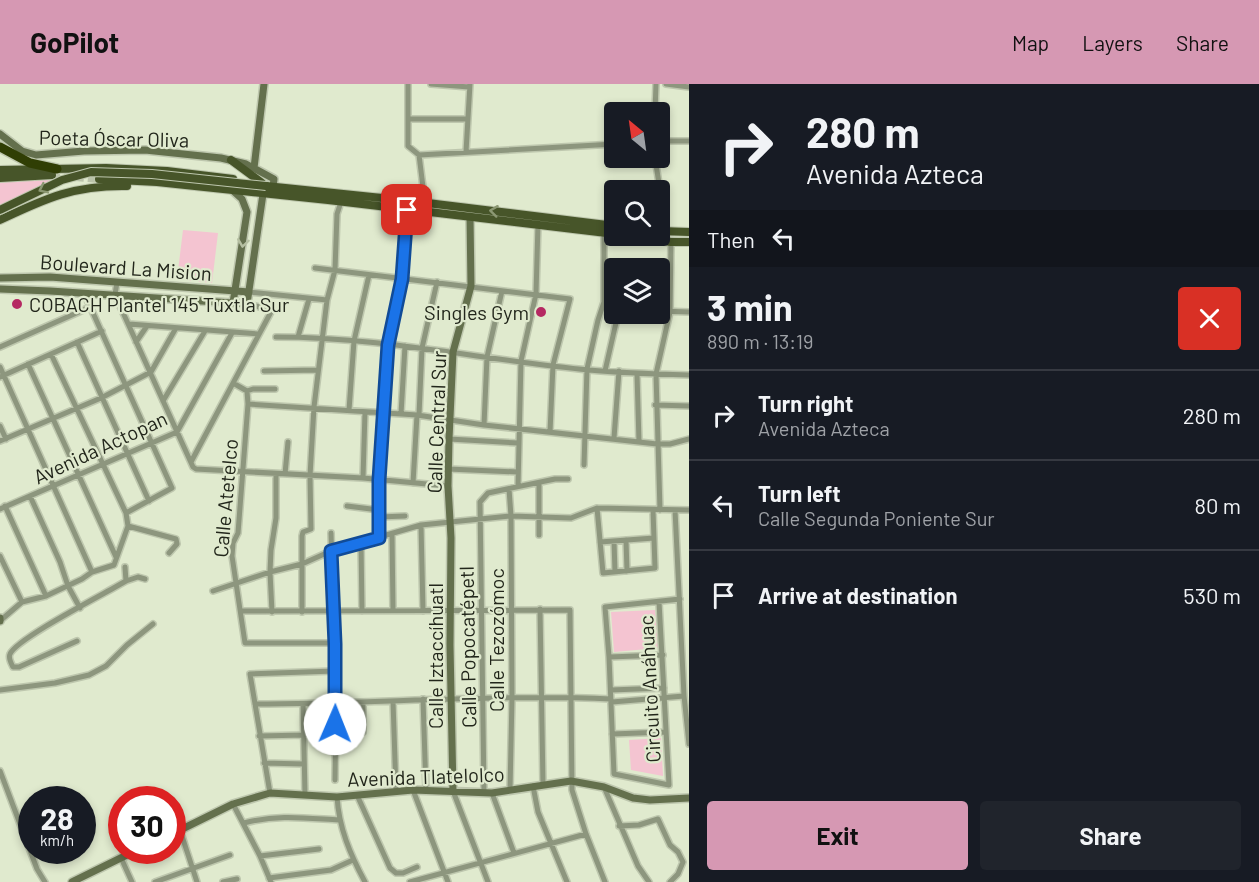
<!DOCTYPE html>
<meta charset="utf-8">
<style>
:root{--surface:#171b24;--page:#20242c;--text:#f1f3f6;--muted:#9ea1a6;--line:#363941;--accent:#d698b3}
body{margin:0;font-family:Barlow,sans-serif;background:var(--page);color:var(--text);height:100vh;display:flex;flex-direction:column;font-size:22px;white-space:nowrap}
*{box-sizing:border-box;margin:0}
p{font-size:20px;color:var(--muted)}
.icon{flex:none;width:33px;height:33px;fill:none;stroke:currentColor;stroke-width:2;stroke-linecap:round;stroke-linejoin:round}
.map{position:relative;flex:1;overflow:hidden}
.drawer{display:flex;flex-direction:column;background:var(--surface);width:570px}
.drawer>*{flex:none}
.guide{background:#171b24;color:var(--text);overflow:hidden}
.needle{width:39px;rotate:331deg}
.buttons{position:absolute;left:604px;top:18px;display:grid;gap:12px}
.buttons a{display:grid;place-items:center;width:66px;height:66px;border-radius:6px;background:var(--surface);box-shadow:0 3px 9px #0003;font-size:30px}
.speed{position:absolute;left:18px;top:702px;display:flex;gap:12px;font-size:30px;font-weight:700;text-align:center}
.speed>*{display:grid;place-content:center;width:78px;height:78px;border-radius:50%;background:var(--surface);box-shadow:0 3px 9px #0003;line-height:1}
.speed small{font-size:15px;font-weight:400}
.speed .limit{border:9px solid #d22;background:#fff;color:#111}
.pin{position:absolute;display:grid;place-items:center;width:51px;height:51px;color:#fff;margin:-26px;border-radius:12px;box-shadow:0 3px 9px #0006}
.me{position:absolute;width:66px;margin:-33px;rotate:1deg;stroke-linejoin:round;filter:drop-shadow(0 0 4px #0008)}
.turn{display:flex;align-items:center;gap:21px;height:126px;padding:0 18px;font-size:27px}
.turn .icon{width:78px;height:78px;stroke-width:2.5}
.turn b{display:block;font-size:42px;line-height:51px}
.then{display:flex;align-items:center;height:57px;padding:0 18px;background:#0003;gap:12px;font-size:22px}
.round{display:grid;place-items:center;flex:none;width:63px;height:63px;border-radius:6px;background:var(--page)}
.overview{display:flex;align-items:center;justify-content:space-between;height:102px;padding:0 18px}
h1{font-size:36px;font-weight:700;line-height:45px}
.primary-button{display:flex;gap:12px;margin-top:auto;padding:12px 18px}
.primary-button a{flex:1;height:69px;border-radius:6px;background:var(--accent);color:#111;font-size:24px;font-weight:700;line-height:69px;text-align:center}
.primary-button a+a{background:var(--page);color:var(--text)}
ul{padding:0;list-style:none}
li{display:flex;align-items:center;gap:18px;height:90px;padding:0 18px;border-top:2px solid var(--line)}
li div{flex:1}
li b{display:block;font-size:22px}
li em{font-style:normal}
header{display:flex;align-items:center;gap:36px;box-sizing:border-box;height:84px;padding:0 30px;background:var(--accent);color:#111}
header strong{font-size:28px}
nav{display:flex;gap:33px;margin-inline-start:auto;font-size:21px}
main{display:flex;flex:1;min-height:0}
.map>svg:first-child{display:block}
.green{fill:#f4c4d1}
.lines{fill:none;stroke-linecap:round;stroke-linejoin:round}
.primary-tunnel{stroke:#bac3aa;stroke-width:8;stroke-dasharray:8 4;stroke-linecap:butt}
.street-casing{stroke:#bec7ae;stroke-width:8}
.secondary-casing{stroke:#bec7ae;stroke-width:10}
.primary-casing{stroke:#bec7ae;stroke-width:10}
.highway-casing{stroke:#bec7ae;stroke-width:12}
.street{stroke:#8d967e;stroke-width:5}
.secondary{stroke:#64704d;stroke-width:7}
.primary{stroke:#475529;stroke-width:8}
.highway{stroke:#303e04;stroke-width:9}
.primary-bridge-casing{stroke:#bec7ae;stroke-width:10;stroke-linecap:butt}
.primary-bridge{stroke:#475529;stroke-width:8}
.oneway{stroke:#8c9873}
.oneway2{stroke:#b5bfa1}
.route-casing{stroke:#114b97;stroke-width:15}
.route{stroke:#1a73e8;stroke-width:10}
.poi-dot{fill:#b52962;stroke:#e0eace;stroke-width:2}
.labels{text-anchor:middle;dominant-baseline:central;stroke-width:4.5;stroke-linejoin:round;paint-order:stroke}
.street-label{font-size:20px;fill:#22261b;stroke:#e0eace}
.poi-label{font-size:20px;fill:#22261b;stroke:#e0eace;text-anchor:start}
</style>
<header>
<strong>GoPilot</strong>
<nav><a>Map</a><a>Layers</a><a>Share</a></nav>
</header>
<main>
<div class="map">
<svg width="689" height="798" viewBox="0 0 689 798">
<rect width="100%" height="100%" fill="#e0eace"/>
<path class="green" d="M51,95L52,97L0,124V96Z
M183,146L218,149L212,199L177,195Z
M655,526L658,564L614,568L611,528Z
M661,654L663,692L631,686L629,656Z"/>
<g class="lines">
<path class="primary-tunnel" d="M52,91L99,95"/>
<g class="street-casing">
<path id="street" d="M408,0V62L419,71L425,119
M431,0L469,3
M666,0L689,3
M655,28L656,0
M409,35H468
M660,57H689
M466,68L470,0
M419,71L615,60
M655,74L660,106
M660,110L665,147
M315,184L570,215L553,281L550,348
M117,198L115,211L193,383L196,385L363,394L448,402
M249,208L327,216
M84,209L172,404L126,429
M604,218L615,222
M660,227L689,228
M129,240L258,250
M276,253C381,253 484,276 589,286C622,289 655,290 689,291
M298,253L309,215
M77,258L149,417
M136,258L147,242
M0,263L90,223
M28,280L116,473
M0,283L92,488
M264,287L317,286
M605,287L618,230
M637,290L639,358
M0,293L102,247
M233,299L247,307L253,305H275
M247,307L248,320L238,449L233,459L232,472L245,559H335
M163,317L205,247
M248,320L417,331L484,341L657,360H670L689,355
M655,321L689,322
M349,326L354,257L369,191
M401,330L405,262
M419,331L422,264L437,198
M484,341L487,273L502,207
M0,342L6,355
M614,354L619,287
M449,355L518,359
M0,357L101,314L151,288L176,244
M191,378L272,226L247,220
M584,381L587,285L598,236L604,218V149
M448,385L518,388
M285,390L288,358
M363,394L365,328
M413,399L417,331
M539,400V451
M518,402L521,277L536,210L538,140
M509,405L511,432L512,614L510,706
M30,412L60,478L68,502L80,524
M5,422L46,512
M347,422L379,426
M597,424L603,489L655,484L653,426
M0,425L177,348L232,249
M660,426L656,290L670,228L671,158
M675,426L684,612L689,660
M379,433L405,432
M421,441L423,527
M128,442L176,455L177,460L169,469
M331,449L336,620L335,696
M392,450L393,526
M379,454V396L388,261L402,195L407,126
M626,456L627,487
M614,457L615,488
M600,458L654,454
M361,459L362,527
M0,472L22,518
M125,483L126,497
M213,507L270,488L302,480L331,467L421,441L511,432L571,434L597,424L689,426
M659,518L669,701L614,690L609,573L605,523L680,515
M540,525L543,701
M241,527L570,526L572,706L586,750L605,798
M272,528L270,488L271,466L276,434V391
M302,528V452L303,448L311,445L310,392L314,323L327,216L335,186L337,130L341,118
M1,536L22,518L46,512L82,495L92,488L114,481L128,442L126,429L51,270
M77,557L19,583H13C11,579 8,574 10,570C17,554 106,509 126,497L138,493L145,495
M609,573L663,571
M0,606L55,599L89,591L106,582L127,561L153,540
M611,606L664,604
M423,615L426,706
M393,617L396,707
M612,618L684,612
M255,620C374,620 493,610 611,615
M303,620L305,710
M363,648V618
M612,650L666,648
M259,652L305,651
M264,679L304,680
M0,687L37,785L45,798
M533,702L538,728L567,798
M604,703L638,782L649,798
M413,706L448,798
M453,707L488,798
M270,709L250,590L335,587
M484,709L480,418L488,409L555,395H568
M492,709L514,769
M357,711L390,784L396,789H403L417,783
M337,713C339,744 350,770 365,798
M233,720L260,772L271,798
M244,739C278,730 305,734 339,736
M619,742L639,741L658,735L670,761L678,768L683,778L678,790L670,798
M180,746L197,798
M260,772L319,765
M121,774L132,798
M269,794L331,786L353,776
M155,798L230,771
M223,798L237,795
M410,798L586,750"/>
</g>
<g class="secondary-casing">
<path id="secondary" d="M0,50L22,67L36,71L84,67L145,66L221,74L246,80L274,95L273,103
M254,84L264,0
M232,106L242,115L247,128L233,219
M0,194L50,193L249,208
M0,205L50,207L247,220L263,110
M0,534V537
M453,707L450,561L451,454L448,402L449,355L453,268L471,202L470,133
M172,750L233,720L270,709L337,713L413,706L492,709L571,697L604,703L633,714L650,716L689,714
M72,798L137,766"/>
</g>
<g class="primary-casing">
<path id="primary" d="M231,76L262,99
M0,86L106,84L167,87L233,95
M0,94L52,91
M99,95L157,98L328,116L615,150
M266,102L411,117L615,142
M0,136C46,114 75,101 127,102
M660,147L689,148
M624,152L671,158H689"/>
</g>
<g class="highway-casing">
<path id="highway" d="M0,63L30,79L57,85"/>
</g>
<use href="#street" class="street"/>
<use href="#secondary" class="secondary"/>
<use href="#primary" class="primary"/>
<use href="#highway" class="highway"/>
<g class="primary-bridge-casing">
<path id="primary-bridge" d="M0,126L62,96L91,88L152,90L266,102"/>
</g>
<use href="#primary-bridge" class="primary-bridge"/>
</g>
<defs><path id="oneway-chevron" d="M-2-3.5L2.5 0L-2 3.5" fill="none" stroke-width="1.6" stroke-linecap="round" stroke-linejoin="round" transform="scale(1.5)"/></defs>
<g class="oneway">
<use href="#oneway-chevron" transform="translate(43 105) rotate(154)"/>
<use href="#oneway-chevron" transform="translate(494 127) rotate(-173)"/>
</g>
<use class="oneway2" href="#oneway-chevron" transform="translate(243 159) rotate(98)"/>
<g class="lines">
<g class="route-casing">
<path id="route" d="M335,640V560L331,467L379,454V396L388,261L402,195L407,126"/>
</g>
<use href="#route" class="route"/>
</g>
<g class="poi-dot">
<circle cx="17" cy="220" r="6"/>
<circle cx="541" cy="228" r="6"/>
</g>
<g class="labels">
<g class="street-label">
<text transform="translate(114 54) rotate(1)">Poeta Óscar Oliva</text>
<text transform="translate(126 183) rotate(4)">Boulevard La Mision</text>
<text transform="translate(436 338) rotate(-88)">Calle Central Sur</text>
<text transform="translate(100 363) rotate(-25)">Avenida Actopan</text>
<text transform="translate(225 414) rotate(-85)">Calle Atetelco</text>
<text transform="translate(496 556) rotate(-90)">Calle Tezozómoc</text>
<text transform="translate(467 563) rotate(-91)">Calle Popocatépetl</text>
<text transform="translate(435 572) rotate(-90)">Calle Iztaccíhuatl</text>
<text transform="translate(649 605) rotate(-93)">Circuito Anáhuac</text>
<text transform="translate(426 692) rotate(-2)">Avenida Tlatelolco</text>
</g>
<g class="poi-label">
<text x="29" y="220">COBACH Plantel 145 Tuxtla Sur</text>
<text x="529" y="228" text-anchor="end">Singles Gym</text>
</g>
</g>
</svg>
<div class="buttons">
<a><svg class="needle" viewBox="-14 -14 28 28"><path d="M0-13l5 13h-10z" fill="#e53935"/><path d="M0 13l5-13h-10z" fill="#9ea1a6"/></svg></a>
<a><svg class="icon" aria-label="search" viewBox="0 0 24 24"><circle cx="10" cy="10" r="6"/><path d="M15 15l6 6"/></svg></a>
<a><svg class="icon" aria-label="layers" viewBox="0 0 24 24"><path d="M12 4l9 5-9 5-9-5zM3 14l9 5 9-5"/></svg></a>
</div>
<div class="speed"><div>28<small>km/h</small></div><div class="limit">30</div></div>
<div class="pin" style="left:407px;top:126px;background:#d93025"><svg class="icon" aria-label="arrive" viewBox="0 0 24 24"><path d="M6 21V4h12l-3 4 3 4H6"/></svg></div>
<svg class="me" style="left:335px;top:640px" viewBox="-20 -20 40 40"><circle r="19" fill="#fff"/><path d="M0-13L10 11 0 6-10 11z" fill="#1a73e8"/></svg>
</div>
<section class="drawer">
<div class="guide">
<div class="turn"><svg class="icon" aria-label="right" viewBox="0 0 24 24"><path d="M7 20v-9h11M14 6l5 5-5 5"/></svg><div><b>280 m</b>Avenida Azteca</div></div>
<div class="then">Then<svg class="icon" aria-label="left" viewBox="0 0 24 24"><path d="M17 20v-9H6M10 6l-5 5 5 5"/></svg></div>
</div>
<div class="overview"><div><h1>3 min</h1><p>890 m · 13:19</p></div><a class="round" style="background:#d93025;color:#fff"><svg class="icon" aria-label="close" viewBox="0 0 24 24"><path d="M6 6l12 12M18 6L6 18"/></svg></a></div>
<ul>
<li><svg class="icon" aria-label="right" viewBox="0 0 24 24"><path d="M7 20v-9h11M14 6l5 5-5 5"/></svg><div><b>Turn right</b><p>Avenida Azteca</p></div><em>280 m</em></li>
<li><svg class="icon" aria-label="left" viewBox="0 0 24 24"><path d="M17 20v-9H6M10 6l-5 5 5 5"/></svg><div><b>Turn left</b><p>Calle Segunda Poniente Sur</p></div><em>80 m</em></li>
<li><svg class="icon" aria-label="arrive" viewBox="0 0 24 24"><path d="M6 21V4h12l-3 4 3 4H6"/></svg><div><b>Arrive at destination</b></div><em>530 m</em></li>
</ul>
<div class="primary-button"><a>Exit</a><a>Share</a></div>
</section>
</main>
